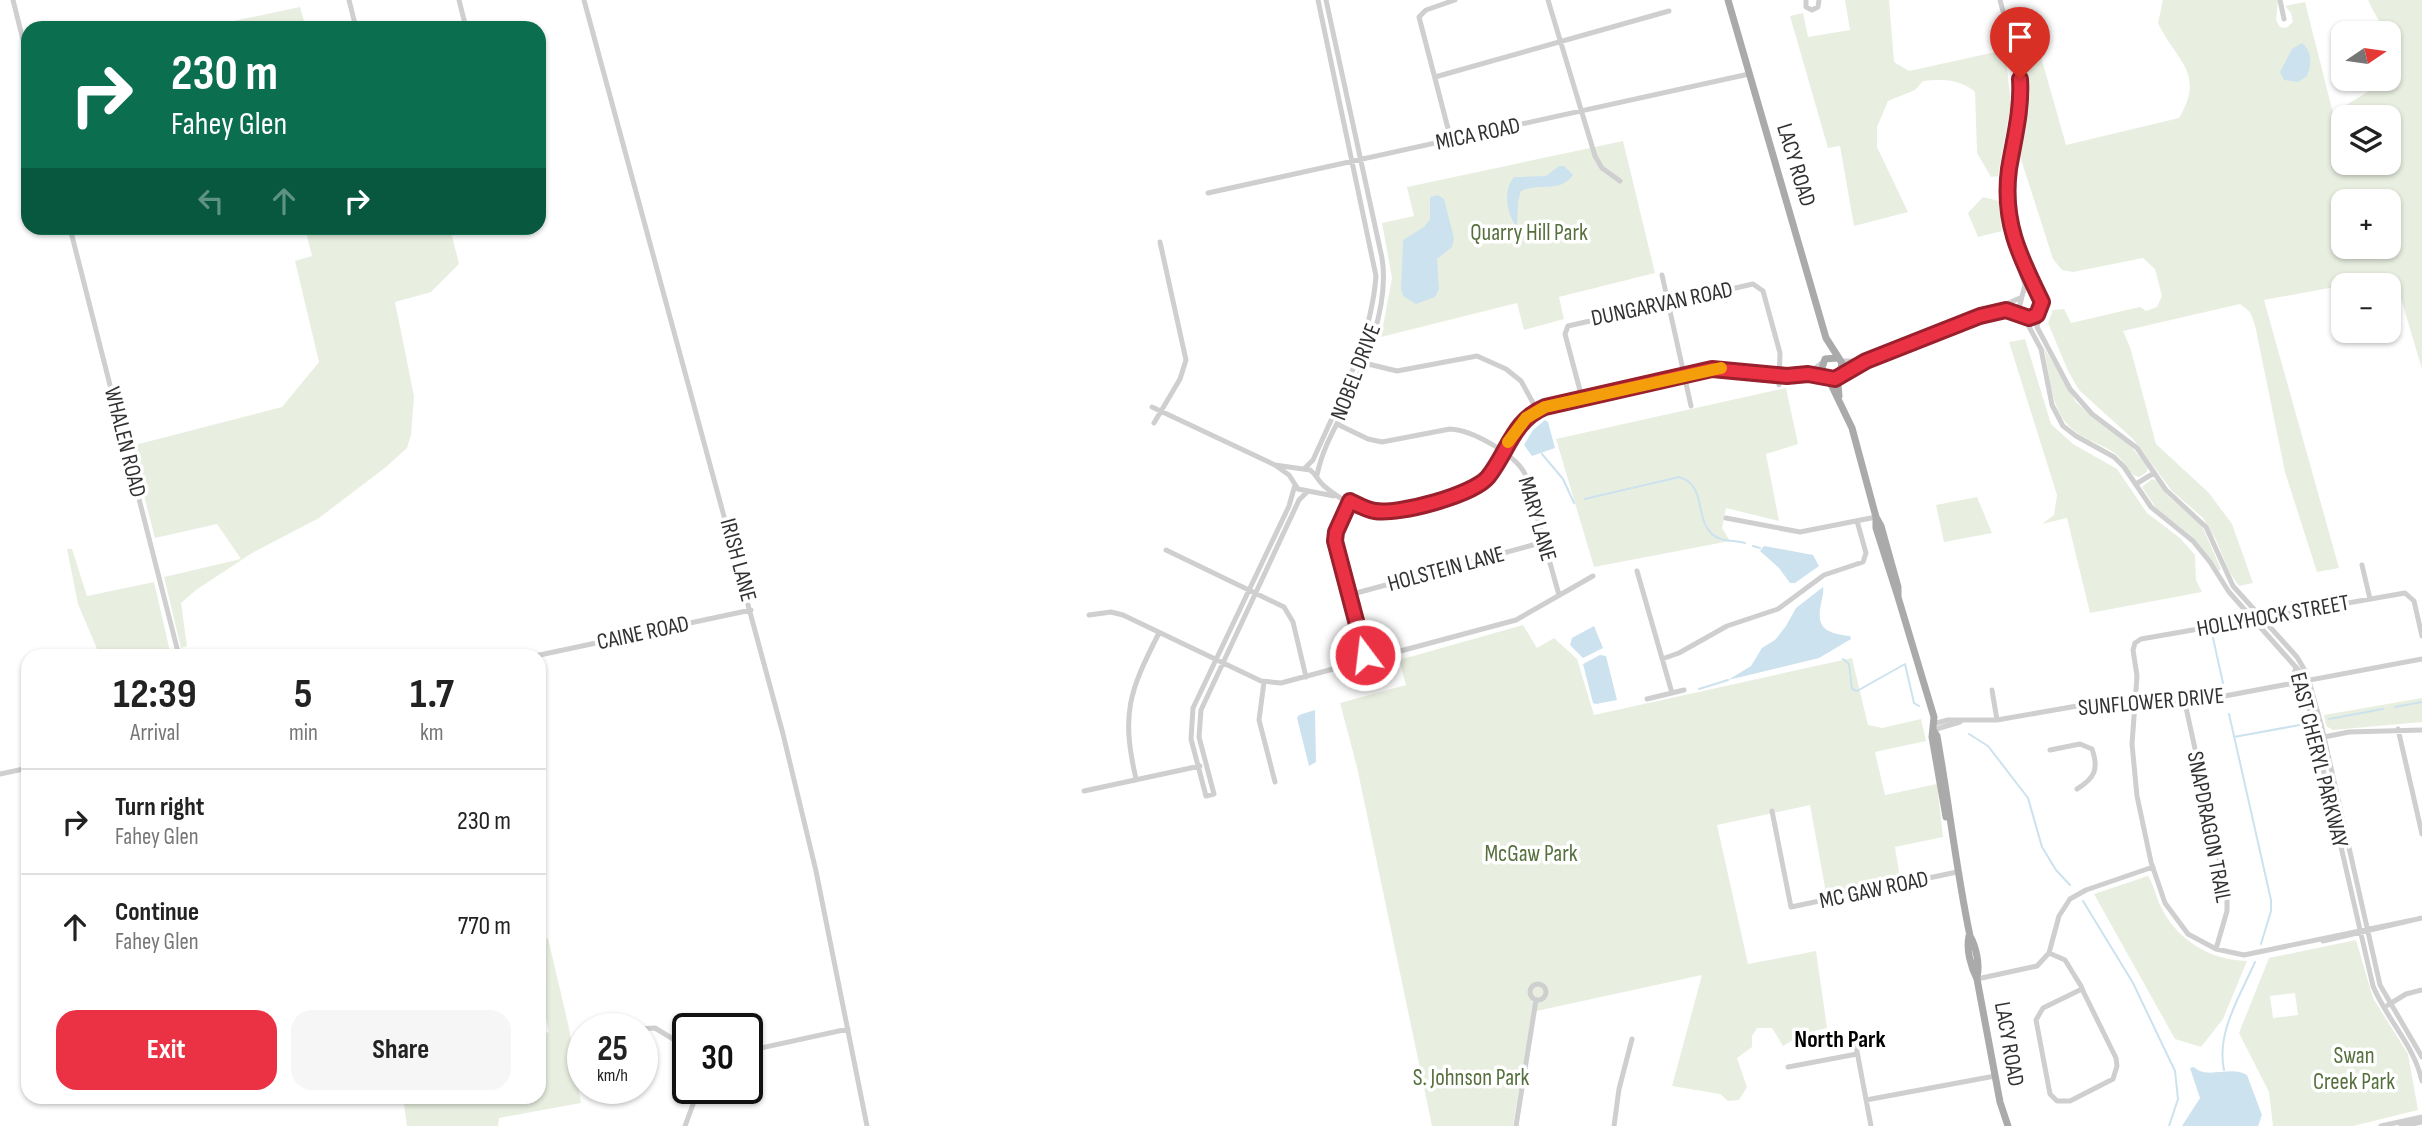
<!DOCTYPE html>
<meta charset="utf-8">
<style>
:root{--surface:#fff;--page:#f6f6f6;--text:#222;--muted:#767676;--line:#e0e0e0;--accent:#eb3244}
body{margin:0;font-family:"Sofia Sans Condensed",sans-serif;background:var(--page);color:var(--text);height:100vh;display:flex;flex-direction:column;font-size:26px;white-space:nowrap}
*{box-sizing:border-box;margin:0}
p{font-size:23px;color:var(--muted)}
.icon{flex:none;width:38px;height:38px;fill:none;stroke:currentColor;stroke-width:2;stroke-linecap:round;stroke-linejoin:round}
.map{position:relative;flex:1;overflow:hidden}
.side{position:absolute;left:21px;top:649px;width:525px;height:455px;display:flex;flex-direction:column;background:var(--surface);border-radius:21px;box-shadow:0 2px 5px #0004}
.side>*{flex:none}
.hud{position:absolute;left:21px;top:21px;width:525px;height:214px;border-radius:21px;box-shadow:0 2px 5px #0004;background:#0b6e4f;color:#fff;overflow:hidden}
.needle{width:46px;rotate:77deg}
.buttons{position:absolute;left:2331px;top:21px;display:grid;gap:14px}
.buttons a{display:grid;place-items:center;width:70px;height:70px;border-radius:14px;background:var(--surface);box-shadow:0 2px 5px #0004;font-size:35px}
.speed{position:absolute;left:567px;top:1013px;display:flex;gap:14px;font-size:35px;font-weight:700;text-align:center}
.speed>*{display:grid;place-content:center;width:91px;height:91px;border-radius:50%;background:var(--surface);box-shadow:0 2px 5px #0004;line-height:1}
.speed small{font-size:18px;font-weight:400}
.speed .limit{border:4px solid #111;border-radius:10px;background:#fff;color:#111}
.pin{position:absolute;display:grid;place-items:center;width:60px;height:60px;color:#fff;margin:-72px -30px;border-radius:50% 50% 50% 0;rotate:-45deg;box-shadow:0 0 7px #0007}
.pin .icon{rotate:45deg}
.me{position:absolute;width:77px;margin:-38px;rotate:345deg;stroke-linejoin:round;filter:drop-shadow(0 0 5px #0008)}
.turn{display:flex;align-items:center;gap:24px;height:147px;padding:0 35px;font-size:32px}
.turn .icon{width:91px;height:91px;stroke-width:2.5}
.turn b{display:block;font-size:49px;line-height:60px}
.lanes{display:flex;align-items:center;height:66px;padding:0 35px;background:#0003;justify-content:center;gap:35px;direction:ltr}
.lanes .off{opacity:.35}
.eta{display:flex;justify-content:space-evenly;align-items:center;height:119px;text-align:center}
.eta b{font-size:42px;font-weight:700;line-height:49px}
.button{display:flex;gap:14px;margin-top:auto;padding:14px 35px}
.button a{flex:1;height:80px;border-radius:21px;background:var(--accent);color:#fff;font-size:28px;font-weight:700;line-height:80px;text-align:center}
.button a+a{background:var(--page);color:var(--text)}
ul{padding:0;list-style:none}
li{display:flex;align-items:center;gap:21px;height:105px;padding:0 35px;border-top:2px solid var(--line)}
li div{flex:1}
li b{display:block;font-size:26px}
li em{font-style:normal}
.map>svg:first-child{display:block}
.green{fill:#e8efe0;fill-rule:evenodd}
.water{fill:#cce2ee}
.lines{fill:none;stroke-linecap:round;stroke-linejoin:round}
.stream{stroke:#cce2ee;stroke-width:2}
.minor{stroke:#cfcfcf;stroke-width:5}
.major{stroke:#aaa;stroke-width:7}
.route-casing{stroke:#99202c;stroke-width:18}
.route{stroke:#eb3244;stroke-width:12}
.slow{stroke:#f59e0b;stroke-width:12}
.labels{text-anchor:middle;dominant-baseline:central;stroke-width:7;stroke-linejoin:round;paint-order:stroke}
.street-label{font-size:23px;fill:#323232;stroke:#fff}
.park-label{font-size:23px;fill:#56703d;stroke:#fff}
.neighbourhood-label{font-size:24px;font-weight:bold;fill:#000;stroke:#fff}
</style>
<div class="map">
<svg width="2422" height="1126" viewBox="0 0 2422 1126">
<rect width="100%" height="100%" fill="#fff"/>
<path class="green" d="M1845,0H1889L1894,62L1909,71L2000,51L2005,52L2011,104L1998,176L1991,177L1977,153L1975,92C1960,79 1942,79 1923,81L1915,90L1888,101L1877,127V147L1908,212L1854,226L1840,146L1828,148L1790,16L1803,13L1808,37L1850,30Z
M2163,0H2278L2276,20L2280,27L2286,28L2293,22L2291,13L2285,6L2305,2L2333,113L2392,77L2400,63C2393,37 2379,25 2368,0H2422V369L2396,282L2384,285L2356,283L2264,300L2339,568L2317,572L2285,472L2255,325L2250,312L2240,304L2123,331L2130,347L2156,444L2209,493L2232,524L2253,583L2239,586L2230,573L2216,540L2203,518L2172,491L2133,439L2079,390L2068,371L2048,323L2053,310L2064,309L2071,323L2140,307L2146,311L2157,307L2162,296L2155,269L2143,258L2073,272L2062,270L2053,259L2019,153L2026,93L2024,50L2031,44L2038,46L2066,145L2179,118C2206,73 2176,61 2158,23ZM2343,117H2389V163H2343ZM2343,201H2389V247H2343Z
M300,7L306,28H200Z
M1623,141L1655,273L1559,297L1564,319L1524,330L1517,303L1381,337L1392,278L1382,223L1414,216L1407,187Z
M1983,197L1999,201L2002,231L1978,237L1968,213Z
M305,228H450L459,264L431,292L395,302L414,396L411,435L407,448L386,467L319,518L252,553L196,590L181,603L187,646L181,648L164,577L241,559L217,524L155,538L131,446L282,407L319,362L295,261L312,256Z
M2025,339L2051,424L2073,444L2117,469L2147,513L2180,538L2195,555L2196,580L2202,592L2090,613L2067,518L2042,524L2054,515L2057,495L2009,342Z
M2043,346L2076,402L2096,420L2128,443L2148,467L2147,472L2139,477C2130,476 2125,462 2117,455C2106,446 2091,442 2079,434C2048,415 2052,378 2043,346Z
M1786,388L1798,444L1766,454L1779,521L1726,508L1722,528L1730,541L1594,567L1556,439Z
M2152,479L2157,481L2167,495L2202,526L2221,569L2219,571L2190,535L2156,508L2142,487Z
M1977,497L1992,533L1944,542L1936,505Z
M67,549H72L87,596L154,582L171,656H100L78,604Z
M1523,625L1537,648L1554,638L1577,659L1594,715L1852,658L1868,725L1882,728L1921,719L1926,741L1875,752L1885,795L1937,784L1943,837L1895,847L1900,878L1826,893L1810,805L1717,825L1748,964L1816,951L1827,1028L1803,1034L1783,1046L1772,1028H1757L1752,1036V1047L1737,1058L1747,1087L1739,1100L1728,1101L1720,1094L1672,1086L1702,975L1532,1012L1513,1126H1432L1357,767L1340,703L1406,685L1399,660Z
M2422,698V722L2333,730L2326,726L2324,715Z
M2148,876C2154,885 2156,897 2161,907C2177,940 2210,960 2247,961L2223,1019L2201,1047L2175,1039L2094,894Z
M548,938L569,1028L581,1103L499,1118L498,1126H407L403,1097H539V1035L549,1032L539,986V941Z
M2356,940L2373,998L2408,1054L2418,1110L2353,1126H2273L2269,1092L2239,1033L2269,958ZM2295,993L2298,1015L2273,1018L2270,996Z"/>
<path class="water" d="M2302,43C2312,51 2312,64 2307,76L2298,82L2284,80L2280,72L2292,49Z
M1559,166H1564L1573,175C1559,194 1540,182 1521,191L1518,201L1517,227C1506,214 1503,190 1514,177L1546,176Z
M1438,195L1444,199L1454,238L1452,247L1437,259L1439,289L1435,297L1416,304L1403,296L1401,289L1403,240L1424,227L1430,219V197Z
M1545,420L1548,422L1555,448L1532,456L1524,445L1533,430Z
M1764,546L1813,555L1819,566L1795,583H1790L1779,568L1760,551Z
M1823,587C1824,594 1822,597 1821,604C1815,631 1830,633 1850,636L1851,639L1819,658L1728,680L1751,666L1762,648L1775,640L1786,626L1796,608Z
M1594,626L1603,648L1583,658L1570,645L1572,638Z
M1600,655L1606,656L1617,700L1596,704L1593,703L1583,664Z
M1315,710L1316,762L1309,766L1297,718L1299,715Z
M2194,1067C2207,1080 2230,1065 2247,1075L2262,1115L2258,1126H2182L2200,1098L2190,1068Z"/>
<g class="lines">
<path class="stream" d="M1542,454L1563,479L1574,503
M1585,499L1679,477C1707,485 1694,517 1712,534C1720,542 1734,540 1745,543
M1753,546L1760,548
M2213,638L2223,683
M1843,659L1849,664L1852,689L1857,691L1905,664L1914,703L1919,706
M1699,689L1728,680
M2395,707L2422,702
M2229,714L2271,900V911L2261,944
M2329,719L2383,709
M1969,734L1988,746L2028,798L2042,847L2056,870L2070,885
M2234,737L2305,724
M2083,901L2133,983L2175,1071L2178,1099L2169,1126
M2224,1070C2216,1033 2240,996 2255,962"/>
<path class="minor" d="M13,0L28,60
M349,0L356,28
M459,0L466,28
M584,0L783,734L816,871L867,1126
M1548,0L1595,156L1602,168L1620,181
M1806,0V7L1812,10L1818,7L1819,0
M2000,0L2017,62L2021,92L2007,198L2012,245L2025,285L2019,308L2041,349L2052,405L2063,426L2076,436L2114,457L2124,467L2151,507L2193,541L2210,562L2229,592L2301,673L2373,986C2387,1020 2414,1045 2422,1081
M2280,0L2284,19
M1435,77L1669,11
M1451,140L1419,17L1426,10L1455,0
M1208,193L1749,74
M70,228L179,656
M2014,238L2042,302L2037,327L2070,389L2092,414L2137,448L2166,490L2206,527L2233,586L2297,657L2307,674L2322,728L2380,985L2422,1057
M1662,275L1691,406
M1988,312L2020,298
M1841,361H1862
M1364,363L1397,371L1477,356L1506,369L1521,381L1537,410
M1842,372L1980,316L2006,310L2022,314
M1808,374L1823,362
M1582,398L1565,334L1568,326L1753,284L1763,291L1780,353L1779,385
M1152,407L1275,465L1289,475L1298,489L1334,496
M1154,423L1180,379L1186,360L1160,242
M1337,424L1368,439L1382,442L1450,429C1472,430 1515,454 1525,474L1559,595
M1275,465L1310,470C1316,474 1318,481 1324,486C1363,520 1396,511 1441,499C1458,494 1477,492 1489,476C1508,452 1513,419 1545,407L1712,369L1787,376L1808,374L1825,376
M1304,469L1313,460C1339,402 1371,341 1376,276L1318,0
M1317,475C1322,451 1333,431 1344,410C1364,366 1390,307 1382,258L1326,0
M2136,484L2154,473
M1295,485L1289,506L1193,708L1191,739L1206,796L1214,794L1199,737L1201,710L1299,500L1307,492
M1350,501L1336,532L1335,541L1367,661
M1726,518L1800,532L1876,517
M1166,550L1284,607L1293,622L1306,677
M2362,565L2370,599
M1637,571L1672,693
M1349,595L1544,542
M1089,615L1111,612L1123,615L1261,681L1281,683L1516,620L1593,576
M535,656L751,610
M1662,659L1679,653L1727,626L1778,609L1824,575L1863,562L1866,553L1857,521
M1264,682L1259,720L1275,782
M2291,685L2296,667
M1992,690L1997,720
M1647,699L1684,690
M2185,703L2227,895V911L2216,949
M1933,724L1948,720H1997L2100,702L2182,704L2422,659
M2398,729L2422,834
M1933,730L1960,722
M2324,737L2349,732L2422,730
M2050,750L2080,744L2092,749C2099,769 2095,778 2077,789
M0,774L28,768
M1136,779C1121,713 1129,692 1159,633
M1084,791L1200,766
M1772,811L1791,907L1957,872
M2413,920L2244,955L2216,949L2188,934L2165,903L2151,862L2137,796L2132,744L2137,676L2133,650L2135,643L2141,639L2405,593L2414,601L2422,636
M2323,941L2422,918
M2049,953L2065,960L2081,986L2084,993L2116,1058L2117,1066L2113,1079L2070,1101H2057L2050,1094L2036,1020L2043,1008L2082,989
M1977,979L2037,966L2049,953L2059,916L2070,899L2086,890L2153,867
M1530 992a8 8 0 1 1 16 0a8 8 0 1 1-16 0Z
M2388,1005L2406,994L2422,990
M636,1029L655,1028L688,1048
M1856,1046L1871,1126
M747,1051L848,1029
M1788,1067L1857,1054
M1866,1100L1995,1076
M685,1126L699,1088
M1516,1126L1536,1000
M1614,1126L1619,1089L1632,1039
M2381,1126L2422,1117
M2401,1126L2422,1122"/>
<path class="major" d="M1728,0L1826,338L1842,363L1838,385L1839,396
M1837,358L1825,359L1821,371L1828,378L1840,375
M1828,378L1852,428L1876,517V528L1898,597V587L1881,526L1876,517
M1898,597L1934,717L1932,737L1946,817
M1933,730L1937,736C1949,803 1956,869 1970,936C1976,946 1980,965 1977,977
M1969,936C1966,950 1971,967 1977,979L2000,1102L2008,1126"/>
</g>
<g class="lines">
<g class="route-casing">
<path id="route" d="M1365,655L1335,541L1336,532L1350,501C1358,505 1367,510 1375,511C1399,515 1473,495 1488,477C1508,452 1513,420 1545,407L1712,369L1787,376L1808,374L1835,379L1866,361L1980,316L2006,310L2029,318L2037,315L2042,302C2020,257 2002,222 2009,169C2014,139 2022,110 2020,79"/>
</g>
<use href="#route" class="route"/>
<path class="slow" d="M1508,442L1526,418L1545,407L1721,368"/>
</g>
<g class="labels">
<g class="street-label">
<text transform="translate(1478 134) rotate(-12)">MICA ROAD</text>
<text transform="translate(1796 165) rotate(73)">LACY ROAD</text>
<text transform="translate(1662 304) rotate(-12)">DUNGARVAN ROAD</text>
<text transform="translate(1356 372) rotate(-69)">NOBEL DRIVE</text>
<text transform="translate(125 442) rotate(76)">WHALEN ROAD</text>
<text transform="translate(1537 519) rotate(74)">MARY LANE</text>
<text transform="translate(738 560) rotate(75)">IRISH LANE</text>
<text transform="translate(1446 569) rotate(-15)">HOLSTEIN LANE</text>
<text transform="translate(2273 616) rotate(-10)">HOLLYHOCK STREET</text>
<text transform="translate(643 633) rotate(-12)">CAINE ROAD</text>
<text transform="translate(2151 702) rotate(-5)">SUNFLOWER DRIVE</text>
<text transform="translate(2319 760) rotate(76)">EAST CHERYL PARKWAY</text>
<text transform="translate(2209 827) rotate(79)">SNAPDRAGON TRAIL</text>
<text transform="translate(1874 890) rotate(-12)">MC GAW ROAD</text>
<text transform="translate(2009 1044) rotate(80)">LACY ROAD</text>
</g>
<g class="park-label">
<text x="1529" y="233">Quarry Hill Park</text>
<text x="1531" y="854">McGaw Park</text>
<text x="2354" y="1056">Swan<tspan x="2354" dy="26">Creek Park</tspan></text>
<text x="1471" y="1078">S. Johnson Park</text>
</g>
<g class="neighbourhood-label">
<text x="1840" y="1039">North Park</text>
</g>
</g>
</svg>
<div class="buttons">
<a><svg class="needle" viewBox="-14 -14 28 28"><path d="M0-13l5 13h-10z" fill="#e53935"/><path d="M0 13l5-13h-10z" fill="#767676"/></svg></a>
<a><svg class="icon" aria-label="layers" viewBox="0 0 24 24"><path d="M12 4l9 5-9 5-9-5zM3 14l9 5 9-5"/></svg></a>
<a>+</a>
<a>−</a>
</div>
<div class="speed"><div>25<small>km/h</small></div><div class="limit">30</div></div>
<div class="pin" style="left:2020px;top:79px;background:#d93025"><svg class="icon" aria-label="arrive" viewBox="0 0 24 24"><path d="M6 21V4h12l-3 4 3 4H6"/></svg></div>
<svg class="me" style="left:1365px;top:655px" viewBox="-20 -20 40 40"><circle r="17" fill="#eb3244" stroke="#fff" stroke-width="3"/><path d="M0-11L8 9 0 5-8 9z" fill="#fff"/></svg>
<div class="hud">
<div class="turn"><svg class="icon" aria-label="right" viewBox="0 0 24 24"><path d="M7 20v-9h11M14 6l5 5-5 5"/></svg><div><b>230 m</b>Fahey Glen</div></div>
<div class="lanes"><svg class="icon off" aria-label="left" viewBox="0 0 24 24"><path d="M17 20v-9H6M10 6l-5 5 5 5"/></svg><svg class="icon off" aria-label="ahead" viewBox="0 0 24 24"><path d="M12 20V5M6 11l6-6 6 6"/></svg><svg class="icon" aria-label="right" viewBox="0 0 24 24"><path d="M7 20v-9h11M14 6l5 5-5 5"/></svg></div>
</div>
<section class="side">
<div class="eta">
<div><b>12:39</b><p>Arrival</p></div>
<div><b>5</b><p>min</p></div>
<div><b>1.7</b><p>km</p></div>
</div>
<ul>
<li><svg class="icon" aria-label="right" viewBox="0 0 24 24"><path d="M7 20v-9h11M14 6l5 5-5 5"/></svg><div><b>Turn right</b><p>Fahey Glen</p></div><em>230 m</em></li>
<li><svg class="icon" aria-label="ahead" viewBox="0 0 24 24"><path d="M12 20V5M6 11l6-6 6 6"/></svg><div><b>Continue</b><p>Fahey Glen</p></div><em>770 m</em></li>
</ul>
<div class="button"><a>Exit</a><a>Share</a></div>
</section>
</div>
